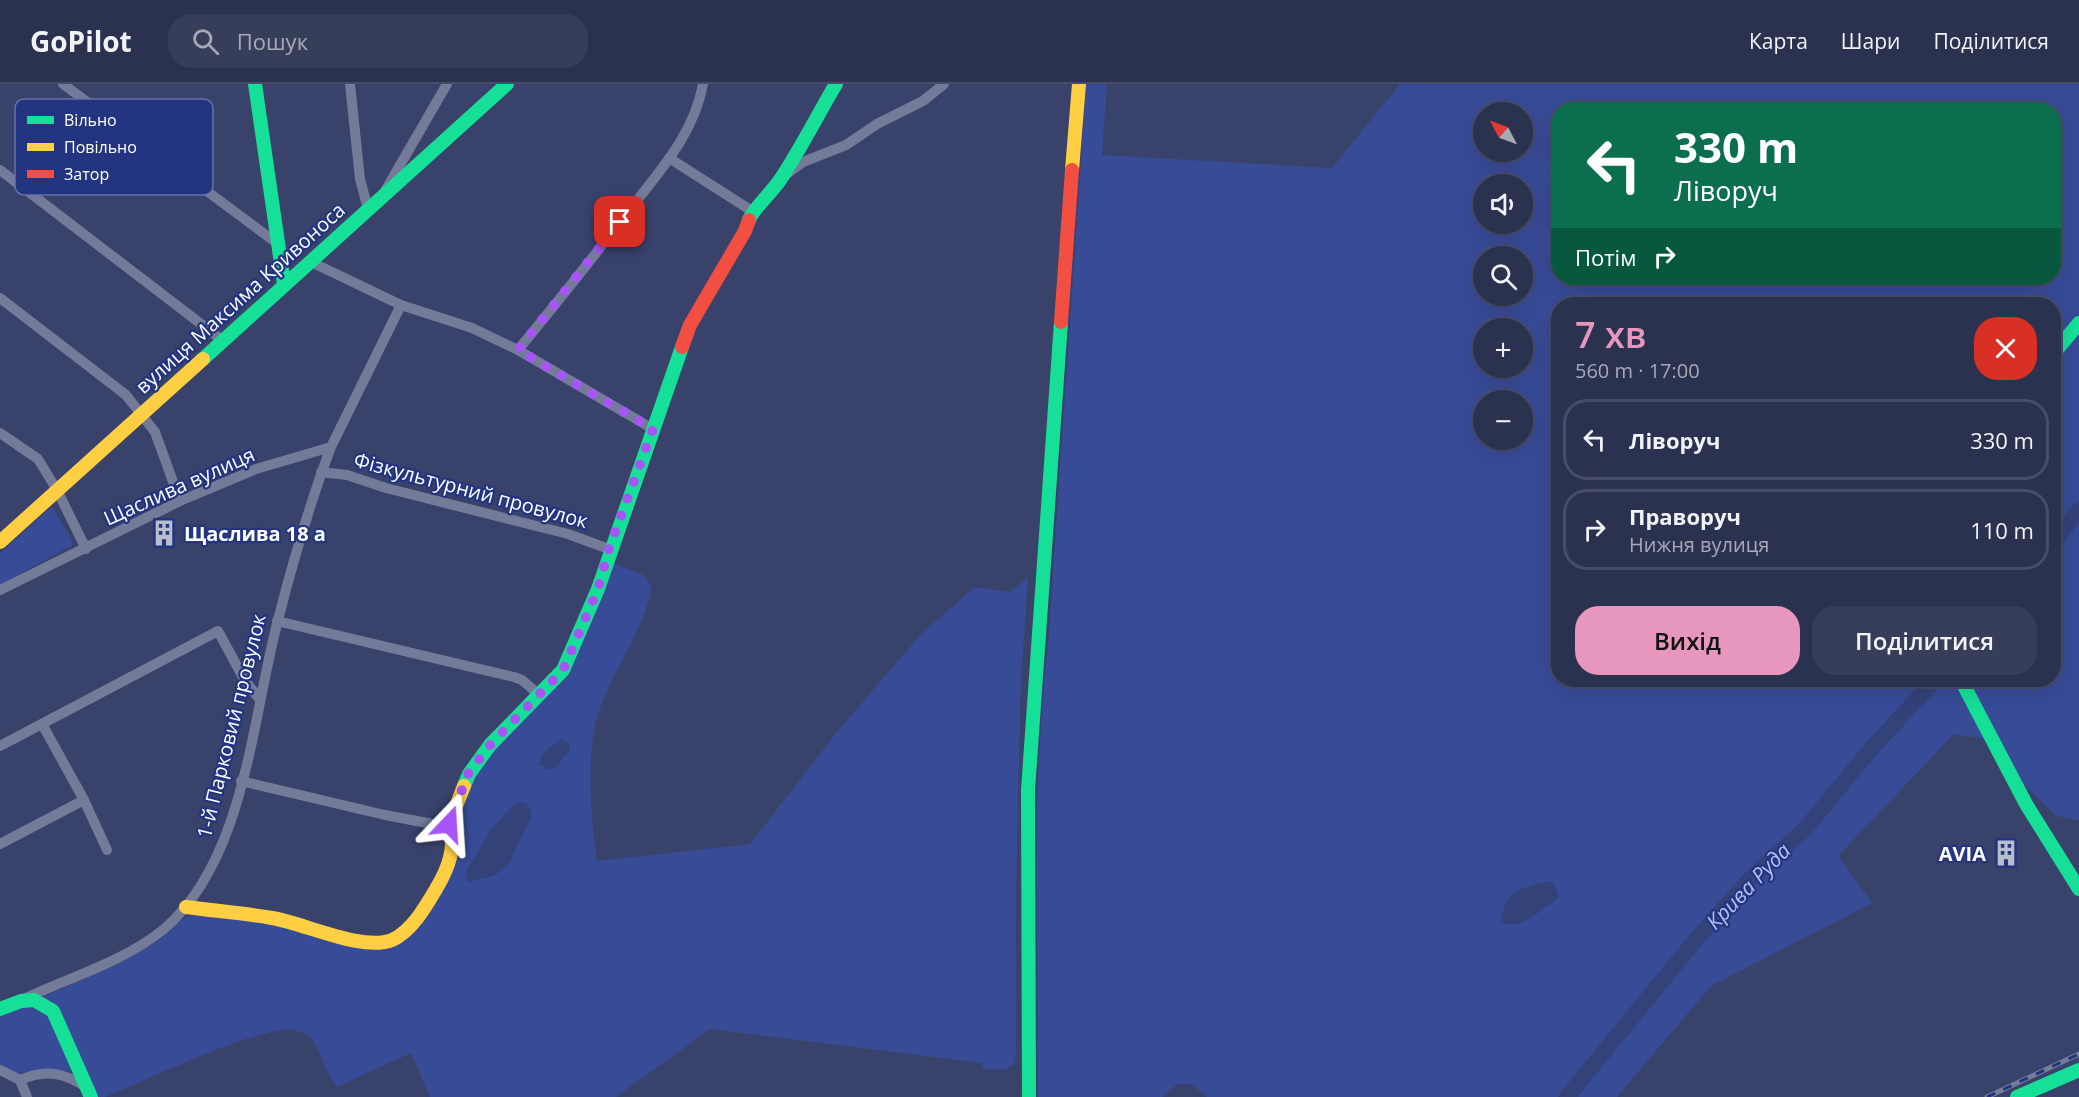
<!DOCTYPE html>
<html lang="uk">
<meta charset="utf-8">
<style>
:root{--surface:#2b3250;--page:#373e5a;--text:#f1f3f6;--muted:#a6aab7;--line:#474d67;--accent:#e797bd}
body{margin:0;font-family:"Open Sans",sans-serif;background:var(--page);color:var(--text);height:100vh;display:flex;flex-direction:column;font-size:22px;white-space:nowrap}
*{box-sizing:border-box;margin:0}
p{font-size:20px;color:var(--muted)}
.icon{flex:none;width:33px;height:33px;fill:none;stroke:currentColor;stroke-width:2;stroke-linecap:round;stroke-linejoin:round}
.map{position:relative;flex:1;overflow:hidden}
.details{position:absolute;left:1551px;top:213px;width:510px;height:390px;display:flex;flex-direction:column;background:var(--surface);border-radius:24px;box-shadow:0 6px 24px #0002,0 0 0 2px var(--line)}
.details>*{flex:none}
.guide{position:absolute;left:1551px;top:18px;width:510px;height:183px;border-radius:24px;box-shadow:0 6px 24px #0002,0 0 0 2px var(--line);background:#0b6e4f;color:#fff;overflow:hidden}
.needle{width:39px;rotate:311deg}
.fabs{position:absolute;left:1473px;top:18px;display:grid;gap:12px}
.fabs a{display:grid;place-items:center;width:60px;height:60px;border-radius:50%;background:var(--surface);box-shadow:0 6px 24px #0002,0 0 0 2px var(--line);font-size:30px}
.pin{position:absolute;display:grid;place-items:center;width:51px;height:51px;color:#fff;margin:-26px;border-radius:12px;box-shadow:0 3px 9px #0006}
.me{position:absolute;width:66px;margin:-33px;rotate:20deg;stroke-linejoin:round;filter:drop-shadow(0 0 4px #0008)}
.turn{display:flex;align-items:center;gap:21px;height:126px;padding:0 24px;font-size:27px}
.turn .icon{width:78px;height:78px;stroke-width:2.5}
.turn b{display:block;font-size:42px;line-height:51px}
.then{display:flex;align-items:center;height:57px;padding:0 24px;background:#0003;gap:12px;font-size:22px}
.round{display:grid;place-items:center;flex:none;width:63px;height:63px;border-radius:24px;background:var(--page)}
.head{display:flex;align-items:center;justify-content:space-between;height:102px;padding:0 24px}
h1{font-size:36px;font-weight:600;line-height:45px;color:var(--accent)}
.primary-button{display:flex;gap:12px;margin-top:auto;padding:12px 24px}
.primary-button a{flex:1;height:69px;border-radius:24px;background:var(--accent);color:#111;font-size:24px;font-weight:600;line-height:69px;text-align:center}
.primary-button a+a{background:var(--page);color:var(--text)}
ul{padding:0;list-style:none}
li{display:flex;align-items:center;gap:18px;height:81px;margin:0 12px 9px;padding:0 12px;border:3px solid var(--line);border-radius:24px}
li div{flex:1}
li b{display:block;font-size:22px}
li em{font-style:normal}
header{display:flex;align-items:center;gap:36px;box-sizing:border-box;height:84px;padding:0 30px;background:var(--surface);border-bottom:2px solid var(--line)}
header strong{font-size:28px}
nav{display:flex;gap:33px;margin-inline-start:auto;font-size:21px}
.search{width:420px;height:54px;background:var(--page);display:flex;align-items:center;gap:15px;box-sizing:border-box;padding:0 21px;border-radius:24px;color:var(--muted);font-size:22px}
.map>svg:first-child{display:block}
.green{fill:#384b97;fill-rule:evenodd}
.water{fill:#34427a}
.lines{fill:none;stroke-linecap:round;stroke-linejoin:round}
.river{stroke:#34427a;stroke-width:16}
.street{stroke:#747b99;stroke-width:10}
.fast{stroke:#16e098;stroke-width:14}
.slow{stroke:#ffcf43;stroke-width:14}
.jam{stroke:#f24e42;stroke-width:14}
.rail-casing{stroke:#757c99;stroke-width:5}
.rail{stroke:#233581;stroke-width:3;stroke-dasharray:9;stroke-linecap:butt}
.route{stroke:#a855f7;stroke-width:10;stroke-dasharray:0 18}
.labels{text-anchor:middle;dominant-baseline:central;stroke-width:4.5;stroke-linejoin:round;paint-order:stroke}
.street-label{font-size:20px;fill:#fff;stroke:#233581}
.poi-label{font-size:20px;font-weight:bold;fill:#fff;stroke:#233581;text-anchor:start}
.water-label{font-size:21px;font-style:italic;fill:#b5c1ef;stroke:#233581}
.key{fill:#233581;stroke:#6572a7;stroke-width:1.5}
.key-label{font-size:16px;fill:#fff}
</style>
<header>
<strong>GoPilot</strong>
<div class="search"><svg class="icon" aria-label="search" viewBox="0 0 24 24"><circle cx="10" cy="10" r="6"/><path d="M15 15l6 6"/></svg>Пошук</div>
<nav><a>Карта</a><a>Шари</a><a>Поділитися</a></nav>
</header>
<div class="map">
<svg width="2079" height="1013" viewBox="0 0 2079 1013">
<rect width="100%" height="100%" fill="#39426b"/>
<path class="green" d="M1086,0H1107L1102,71L1332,84L1400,0H2079V737L2057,732L2023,700L1999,657L1954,650L1838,772L1872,819L1711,902L1617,1013H1573L1599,983L1592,972L1558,1013H1207C1189,996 1179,995 1163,1013H1038C1039,863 1030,713 1048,564ZM1558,26H2054V194H1558ZM1484,28H1522V68H1484ZM1484,100H1522V140H1484ZM1484,172H1522V212H1484ZM1558,220H2054V596H1558ZM1484,244H1522V284H1484ZM1484,316H1522V356H1484ZM1552,797L1559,813L1523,839Z
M52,422L74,460L0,501V470Z
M614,479L643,491L652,502C644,547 614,584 599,628C585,666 591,737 597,777L750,760L837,648L921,550L975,503L1010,508L1028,493L1021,596L1016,803V971L1013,981L1005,985H983L982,979L710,945L616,1013H430L411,969L337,1003C325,990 319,959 308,951C300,946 290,945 281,946C227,956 157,992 105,1013H96L74,988L43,985L18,990L0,983V929C52,910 106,887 154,859C168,852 174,837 190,832C229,820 332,853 374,863L419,838L458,770L460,760L456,739L473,690L503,653L566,593ZM531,733L509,779L495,791L468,798V786C476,777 485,757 491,745Z"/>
<path class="water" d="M561,655L569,659L570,666L556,683L549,686L539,680L542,670Z
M518,718L526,719L532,727L531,733L509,778L495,791L468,798L465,790C480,764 493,737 518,718Z
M1552,797L1559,813C1542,824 1522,848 1501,838C1504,807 1524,801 1552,797Z"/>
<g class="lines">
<path class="river" d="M2054,457L2079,426
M1567,1013L1698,853L1750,795L1806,744L1870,666L1935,596"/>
<path class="street" d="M63,0L278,160
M350,0L360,95L368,125
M669,74L752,127
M0,86L222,256
M784,92L803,78L846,61L877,40L923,17L944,0
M385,107L447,0
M309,177L401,221L472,244L518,266L653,345
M0,214L126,311L155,348L180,417
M518,266C555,221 592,175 627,129C658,89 694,51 703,0
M0,349L38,375L57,406L86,465
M321,388L347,391L386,404L568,450L609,465
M0,506L180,417L256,385L331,363L401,221
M277,537L514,593L522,596L538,610
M42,640L84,716L107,766
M0,662L218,547L244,595L260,616
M241,697L385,731L438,741L449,740
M0,760L84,716
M26,914C71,893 125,877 164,845C245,776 252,634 278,536C293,477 310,419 331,363
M0,986L20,996C45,985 64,988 87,1004
M20,996L27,1013"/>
<path class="fast" d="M255,0L284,200
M749,136C753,125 772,108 780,96C800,66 817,32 836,0
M2054,269L2079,239
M203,275L507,0
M1961,596L2026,720L2079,805
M464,702L469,690L490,661L563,586L598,505L682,263
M0,925L21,917L34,916L53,927L91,1013
M1029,1013L1028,706L1061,238
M2017,1013L2079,986"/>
<path class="slow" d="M1072,86L1079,0
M0,458L203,275
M186,823C215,827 244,829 272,834C304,839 362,868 392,856C412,847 426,822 436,805C448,785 457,763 449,740L464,702"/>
<path class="jam" d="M1061,238L1072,86
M682,263L690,241L745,147L749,136"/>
<g class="rail-casing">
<path id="rail" d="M1987,1013L2079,970"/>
</g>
<use href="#rail" class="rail"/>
</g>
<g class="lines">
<path class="route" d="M449,740L468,690L490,661L563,586L598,505L609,465L653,345L518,266L620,138"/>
</g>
<defs>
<g id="building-bare" transform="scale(2.07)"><path d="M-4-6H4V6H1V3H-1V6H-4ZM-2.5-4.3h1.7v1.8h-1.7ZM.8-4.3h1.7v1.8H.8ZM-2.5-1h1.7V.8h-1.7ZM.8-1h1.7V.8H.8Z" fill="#babdcb" stroke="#233581" stroke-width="2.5" paint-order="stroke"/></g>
</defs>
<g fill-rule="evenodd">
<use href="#building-bare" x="164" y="449"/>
<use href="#building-bare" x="2006" y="769"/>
</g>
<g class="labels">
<g class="street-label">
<text transform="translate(240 214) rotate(-42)">вулиця Максима Кривоноса</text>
<text transform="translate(179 402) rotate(-24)">Щаслива вулиця</text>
<text transform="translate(471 406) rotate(15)">Фізкультурний провулок</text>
<text transform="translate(231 642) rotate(-76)">1-й Парковий провулок</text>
</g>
<g class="poi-label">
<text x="184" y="449">Щаслива 18 а</text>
<text x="1986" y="769" text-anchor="end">AVIA</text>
</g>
<g class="water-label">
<text transform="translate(1748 802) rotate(-46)">Крива Руда</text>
</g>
</g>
<rect x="15" y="15" width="198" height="96" rx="9" class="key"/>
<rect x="27" y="32" width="27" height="8" fill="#16e098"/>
<rect x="27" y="59" width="27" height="8" fill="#ffcf43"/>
<rect x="27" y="86" width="27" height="8" fill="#f24e42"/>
<g class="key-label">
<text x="64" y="42">Вільно</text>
<text x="64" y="69">Повільно</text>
<text x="64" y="96">Затор</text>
</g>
</svg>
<div class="fabs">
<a><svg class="needle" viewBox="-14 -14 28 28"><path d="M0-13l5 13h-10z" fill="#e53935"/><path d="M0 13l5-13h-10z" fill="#a6aab7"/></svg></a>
<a><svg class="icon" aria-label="sound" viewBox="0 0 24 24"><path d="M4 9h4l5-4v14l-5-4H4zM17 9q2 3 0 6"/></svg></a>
<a><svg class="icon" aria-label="search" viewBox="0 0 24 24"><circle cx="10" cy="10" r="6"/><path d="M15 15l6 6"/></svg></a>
<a>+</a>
<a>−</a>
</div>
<div class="pin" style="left:620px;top:138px;background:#d93025"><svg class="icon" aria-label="arrive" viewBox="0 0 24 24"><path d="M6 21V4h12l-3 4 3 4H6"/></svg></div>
<svg class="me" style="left:449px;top:740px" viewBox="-20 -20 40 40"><path d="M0-17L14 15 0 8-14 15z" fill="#a855f7" stroke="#fff" stroke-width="4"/></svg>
<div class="guide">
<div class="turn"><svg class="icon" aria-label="left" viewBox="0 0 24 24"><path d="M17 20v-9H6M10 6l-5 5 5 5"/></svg><div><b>330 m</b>Ліворуч</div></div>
<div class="then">Потім<svg class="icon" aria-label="right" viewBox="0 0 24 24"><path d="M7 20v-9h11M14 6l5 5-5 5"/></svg></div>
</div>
<section class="details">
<div class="head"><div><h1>7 хв</h1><p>560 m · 17:00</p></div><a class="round" style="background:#d93025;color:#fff"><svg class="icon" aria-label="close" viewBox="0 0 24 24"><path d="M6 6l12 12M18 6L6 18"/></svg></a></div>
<ul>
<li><svg class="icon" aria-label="left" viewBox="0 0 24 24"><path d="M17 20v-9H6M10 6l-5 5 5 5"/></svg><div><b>Ліворуч</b></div><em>330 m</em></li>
<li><svg class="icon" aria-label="right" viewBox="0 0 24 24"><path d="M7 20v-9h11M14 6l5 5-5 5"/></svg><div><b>Праворуч</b><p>Нижня вулиця</p></div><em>110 m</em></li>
</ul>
<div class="primary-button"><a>Вихід</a><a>Поділитися</a></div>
</section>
</div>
